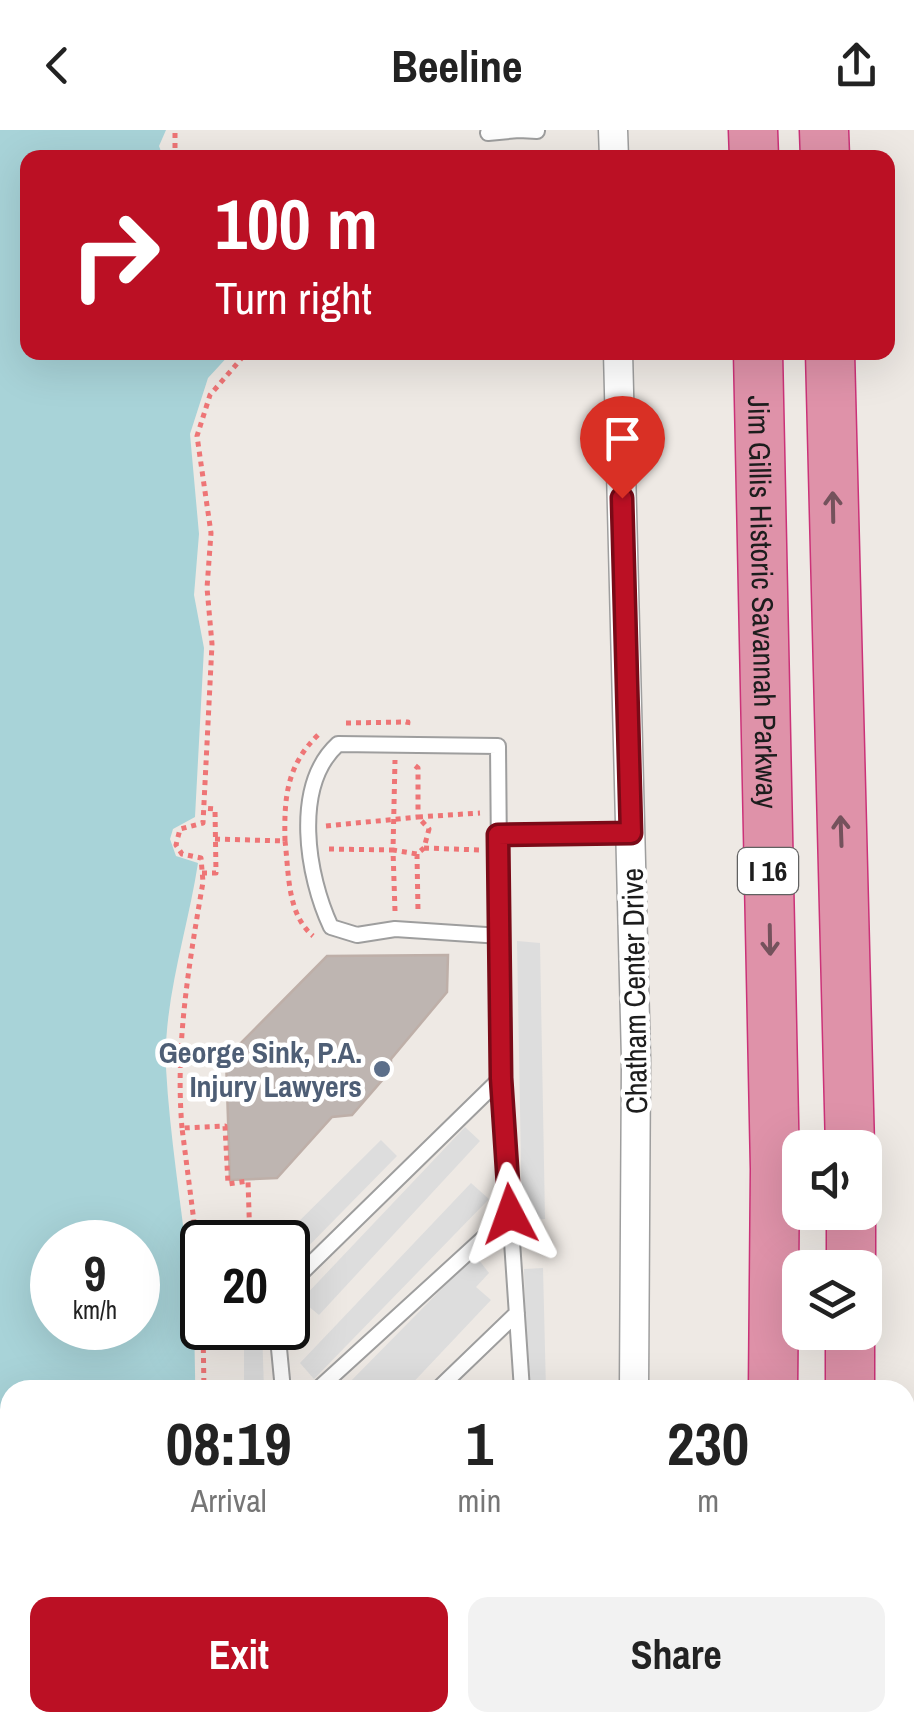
<!DOCTYPE html>
<style>
:root{--surface:#fff;--page:#f2f2f2;--text:#222;--muted:#767676;--accent:#bb1024}
body{margin:0;font-family:"Archivo Narrow",sans-serif;background:var(--page);color:var(--text);height:100vh;display:flex;flex-direction:column;font-size:38px;white-space:nowrap}
*{box-sizing:border-box;margin:0}
p{font-size:32px;color:var(--muted)}
.icon{flex:none;width:55px;height:55px;fill:none;stroke:currentColor;stroke-width:2;stroke-linecap:round;stroke-linejoin:round}
.map{position:relative;flex:1;overflow:hidden}
.details{position:absolute;left:0px;top:1250px;width:915px;height:352px;display:flex;flex-direction:column;background:var(--surface);border-radius:30px 30px 0 0;box-shadow:0 10px 40px #0002}
.details>*{flex:none}
.hud{position:absolute;left:20px;top:20px;width:875px;height:210px;border-radius:20px;box-shadow:0 10px 40px #0002;background:#bb1024;color:#fff;overflow:hidden}
.controls{position:absolute;left:782px;top:1000px;display:grid;gap:20px}
.controls a{display:grid;place-items:center;width:100px;height:100px;border-radius:20px;background:var(--surface);box-shadow:0 10px 40px #0002;font-size:50px}
.speed{position:absolute;left:30px;top:1090px;display:flex;gap:20px;font-size:50px;font-weight:700;text-align:center}
.speed>*{display:grid;place-content:center;width:130px;height:130px;border-radius:50%;background:var(--surface);box-shadow:0 10px 40px #0002;line-height:1}
.speed small{font-size:25px;font-weight:400}
.speed .limit{border:5px solid #111;border-radius:15px;background:#fff;color:#111}
.pin{position:absolute;display:grid;place-items:center;width:85px;height:85px;color:#fff;margin:-102px -42px;border-radius:50% 50% 50% 0;rotate:-45deg;box-shadow:0 0 10px #0007}
.pin .icon{rotate:45deg}
.me{position:absolute;width:110px;margin:-55px;rotate:356deg;stroke-linejoin:round;filter:drop-shadow(0 0 8px #0008)}
.turn{display:flex;align-items:center;gap:35px;height:210px;padding:0 30px;font-size:45px}
.turn .icon{width:130px;height:130px;stroke-width:2.5}
.turn b{display:block;font-size:70px;line-height:85px}
.eta{display:flex;justify-content:space-evenly;align-items:center;height:170px;text-align:center}
.eta b{font-size:60px;font-weight:700;line-height:70px}
.button{display:flex;gap:20px;margin-top:auto;padding:20px 30px}
.button a{flex:1;height:115px;border-radius:20px;background:var(--accent);color:#fff;font-size:40px;font-weight:700;line-height:115px;text-align:center}
.button a+a{background:var(--page);color:var(--text)}
header{display:flex;justify-content:space-between;align-items:center;height:130px;padding:0 30px;background:var(--surface);font-size:45px;font-weight:700}
.map>svg:first-child{display:block}
.parking{fill:#ddd}
.water{fill:#a8d3d8;fill-rule:evenodd}
.building{fill:#beb5b1;stroke:#beafa8;stroke-width:2.5}
.lines{fill:none;stroke-linecap:round;stroke-linejoin:round}
.lane-casing{stroke:#9e9e9e;stroke-width:18}
.street-casing{stroke:#9e9e9e;stroke-width:31}
.highway-casing{stroke:#cb3278;stroke-width:51}
.path{stroke:#ee7576;stroke-width:5;stroke-dasharray:5 5;stroke-linecap:butt}
.lane{stroke:#fff;stroke-width:14}
.street{stroke:#fff;stroke-width:28}
.highway{stroke:#df92a9;stroke-width:48}
.oneway{stroke:#74525c}
.route-casing{stroke:#7a0a17;stroke-width:25}
.route{stroke:#bb1024;stroke-width:18}
.service-dot{fill:#5c6f8a;stroke:#fff;stroke-width:4}
.labels{text-anchor:middle;dominant-baseline:central;stroke-width:9;stroke-linejoin:round;paint-order:stroke}
.shield{fill:#fff;stroke:#616161;stroke-width:2.5}
.shield-label{font-size:28px;font-weight:bold;fill:#1d1d1d}
.street-label{font-size:30px;fill:#1d1d1d;stroke:#fff}
.service-label{font-size:30px;font-weight:bold;fill:#4e5e75;stroke:#fff;text-anchor:end}
</style>
<header><svg class="icon" aria-label="back" viewBox="0 0 24 24"><path d="M15 5l-7 7 7 7"/></svg>Beeline<svg class="icon" aria-label="share" viewBox="0 0 24 24"><path d="M12 15V3M7 8l5-5 5 5M5 13v7h14v-7"/></svg></header>
<div class="map">
<svg width="914" height="1602" viewBox="0 0 914 1602">
<rect width="100%" height="100%" fill="#eee9e4"/>
<path class="parking" d="M517,811L540,813L545,1089L522,1090Z
M465,997L480,1011L319,1185L301,1170Z
M381,1010L397,1026L288,1137V1112H278Z
M471,1053L489,1069L314,1249L300,1233Z
M475,1125L489,1143L476,1157L491,1170L406,1260H342Z
M543,1138L546,1260H527L524,1139Z
M262,1198L264,1260H244V1200Z"/>
<path class="water" d="M0,0H166L159,16L163,27L28,28V222L231,223L208,248L190,304L199,404L194,465L204,518L195,687L173,699L170,709L176,726L198,733C188,799 163,871 166,938C172,1046 197,1151 195,1260H10V1592L89,1593L86,1602H0ZM52,1112H138V1198H52Z"/>
<path class="building" d="M448,825L447,862L391,929V940L352,985L332,987L277,1048L230,1050L226,928L327,826Z"/>
<g class="lines">
<g class="lane-casing">
<path id="lane" d="M519,0L537,1
M488,3L519,0
M498,705L631,703
M501,948L498,616L338,614C292,656 307,746 331,797L357,805L395,799L501,806
M288,1156L501,948L522,1260
M277,1198L283,1260
M317,1260L510,1084
M437,1260L517,1183"/>
</g>
<g class="street-casing">
<path id="street" d="M613,0L614,28
M618,222L636,929L634,1260
M394,1602L405,1592
M604,1602L605,1592"/>
</g>
<g class="highway-casing">
<g id="highway">
<path d="M753,0L754,28"/>
<path d="M824,0L825,28"/>
<path id="s1" d="M758,222L775,1039L773,1260"/>
<path d="M830,222L850,1018"/>
<path d="M851,1138V1082"/>
<path d="M850,1260V1202"/>
<path d="M745,1602L746,1592"/>
<path d="M820,1602L821,1592"/>
</g>
</g>
<path class="path" d="M175,28V0
M346,593L408,592L407,599
M418,687L480,683
M326,696L418,687V638L412,633
M215,709L285,711C289,744 287,784 313,806
M285,711C284,669 286,636 318,605
M424,718L481,720
M329,719L393,720L395,630
M417,724L418,781
M202,743H216L215,679L203,678
M395,781L393,720L417,724L424,718L429,699L418,687
M182,998C175,915 189,834 203,752L201,728L182,724L176,715L180,699L203,693L212,514L207,458L211,403L197,306L210,265L247,222
M202,1154L182,998L225,996L228,1054L248,1051L250,1112
M203,1198L204,1260
M99,1602L103,1592"/>
<use href="#lane" class="lane"/>
<use href="#street" class="street"/>
<use href="#highway" class="highway"/>
</g>
<defs><path id="oneway-shaft" d="M-6 0H5M1.5-3L5.5 0L1.5 3" fill="none" stroke-width="1.6" stroke-linecap="round" stroke-linejoin="round" transform="scale(2.5)"/></defs>
<g class="oneway">
<use href="#oneway-shaft" transform="translate(833 377) rotate(-91)"/>
<use href="#oneway-shaft" transform="translate(841 701) rotate(-92)"/>
<use href="#oneway-shaft" transform="translate(770 810) rotate(89)"/>
</g>
<g class="lines">
<g class="route-casing">
<path id="route" d="M510,1084L501,948L498,705L631,703L622,368"/>
</g>
<use href="#route" class="route"/>
</g>
<circle class="service-dot" cx="382" cy="939" r="10"/>
<g class="labels">
<rect class="shield" x="738" y="718" width="60" height="46" rx="8"/>
<g class="shield-label">
<text x="768" y="741">I 16</text>
</g>
<g class="street-label">
<text stroke="none"><textPath href="#s1" startOffset="250">Jim Gillis Historic Savannah Parkway</textPath></text>
<text transform="translate(634 861) rotate(-91)">Chatham Center Drive</text>
</g>
<g class="service-label">
<text x="362" y="922">George Sink, P.A.<tspan x="362" dy="34">Injury Lawyers</tspan></text>
</g>
</g>
</svg>
<div class="controls">
<a><svg class="icon" aria-label="sound" viewBox="0 0 24 24"><path d="M4 9h4l5-4v14l-5-4H4zM17 9q2 3 0 6"/></svg></a>
<a><svg class="icon" aria-label="layers" viewBox="0 0 24 24"><path d="M12 4l9 5-9 5-9-5zM3 14l9 5 9-5"/></svg></a>
</div>
<div class="speed"><div>9<small>km/h</small></div><div class="limit">20</div></div>
<div class="pin" style="left:622px;top:368px;background:#d93025"><svg class="icon" aria-label="arrive" viewBox="0 0 24 24"><path d="M6 21V4h12l-3 4 3 4H6"/></svg></div>
<svg class="me" style="left:510px;top:1084px" viewBox="-20 -20 40 40"><path d="M0-17L14 15 0 8-14 15z" fill="#bb1024" stroke="#fff" stroke-width="4"/></svg>
<div class="hud">
<div class="turn"><svg class="icon" aria-label="right" viewBox="0 0 24 24"><path d="M7 20v-9h11M14 6l5 5-5 5"/></svg><div><b>100 m</b>Turn right</div></div>
</div>
<section class="details">
<div class="eta">
<div><b>08:19</b><p>Arrival</p></div>
<div><b>1</b><p>min</p></div>
<div><b>230</b><p>m</p></div>
</div>
<div class="button"><a>Exit</a><a>Share</a></div>
</section>
</div>
